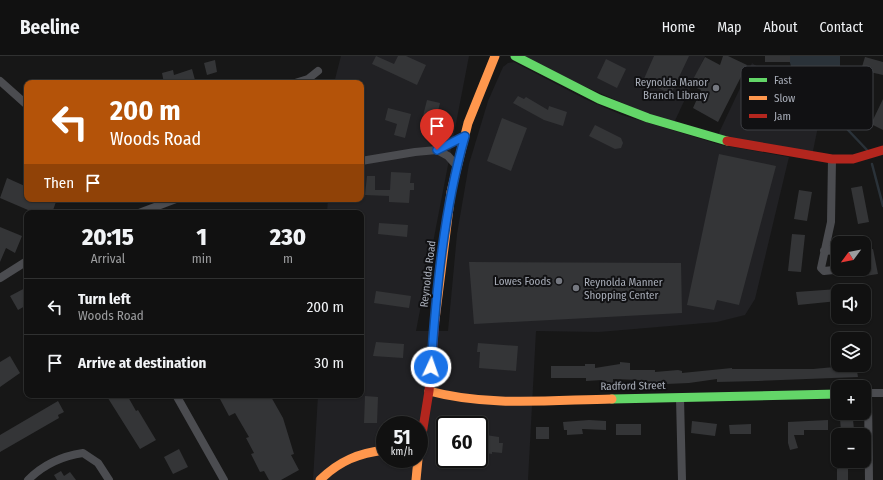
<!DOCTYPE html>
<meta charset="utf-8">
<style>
:root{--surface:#111;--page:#1a1a1a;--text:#f1f3f6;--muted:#9c9d9f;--line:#303131}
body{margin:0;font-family:"Fira Sans Condensed",sans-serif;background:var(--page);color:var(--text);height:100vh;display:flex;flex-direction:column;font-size:15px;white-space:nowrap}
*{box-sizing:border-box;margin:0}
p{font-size:13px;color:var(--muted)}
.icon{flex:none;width:22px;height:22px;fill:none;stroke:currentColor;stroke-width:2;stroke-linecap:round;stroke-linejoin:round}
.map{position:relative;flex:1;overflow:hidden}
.sheet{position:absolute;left:24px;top:154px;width:340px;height:188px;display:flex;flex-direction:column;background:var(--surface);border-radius:8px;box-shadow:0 1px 3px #0004,0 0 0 1px var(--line)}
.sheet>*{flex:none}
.top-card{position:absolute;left:24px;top:24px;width:340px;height:122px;border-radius:8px;box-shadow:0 1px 3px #0004,0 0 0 1px var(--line);background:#b45309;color:#fff;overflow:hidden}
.needle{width:26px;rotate:238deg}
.fabs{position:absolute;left:831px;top:180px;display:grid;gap:8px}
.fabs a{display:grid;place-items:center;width:40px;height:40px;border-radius:8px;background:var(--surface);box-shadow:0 1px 3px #0004,0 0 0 1px var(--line);font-size:20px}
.speed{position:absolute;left:376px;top:360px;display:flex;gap:8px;font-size:20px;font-weight:700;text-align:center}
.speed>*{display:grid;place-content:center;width:52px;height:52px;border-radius:50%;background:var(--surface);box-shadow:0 1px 3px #0004,0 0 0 1px var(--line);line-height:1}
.speed small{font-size:10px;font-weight:400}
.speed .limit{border:2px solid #111;border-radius:6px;background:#fff;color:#111}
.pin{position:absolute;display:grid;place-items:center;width:34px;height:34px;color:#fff;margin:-41px -17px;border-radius:50% 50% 50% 0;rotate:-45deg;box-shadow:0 0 4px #0007}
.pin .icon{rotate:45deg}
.me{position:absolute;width:44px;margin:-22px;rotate:3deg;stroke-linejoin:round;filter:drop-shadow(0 0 3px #0008)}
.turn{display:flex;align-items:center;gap:14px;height:84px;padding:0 20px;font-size:18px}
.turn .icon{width:52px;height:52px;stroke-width:2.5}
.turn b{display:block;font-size:28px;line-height:34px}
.then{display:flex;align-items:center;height:38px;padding:0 20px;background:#0003;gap:8px;font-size:15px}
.eta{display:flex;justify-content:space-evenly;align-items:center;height:68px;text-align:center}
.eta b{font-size:24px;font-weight:800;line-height:28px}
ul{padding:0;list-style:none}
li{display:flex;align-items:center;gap:12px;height:56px;padding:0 20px;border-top:1px solid var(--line)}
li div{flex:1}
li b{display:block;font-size:15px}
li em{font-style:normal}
header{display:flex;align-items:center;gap:24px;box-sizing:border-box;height:56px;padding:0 20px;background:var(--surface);border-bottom:1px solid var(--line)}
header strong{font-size:19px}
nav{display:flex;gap:22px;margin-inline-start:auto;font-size:14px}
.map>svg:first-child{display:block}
.built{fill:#212124;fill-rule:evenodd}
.water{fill:#2a3239}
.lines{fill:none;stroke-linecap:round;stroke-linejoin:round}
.stream{stroke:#2a3239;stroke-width:2.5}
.building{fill:#343537}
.street{stroke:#4b4c50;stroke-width:8}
.fast{stroke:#63d668;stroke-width:9}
.slow{stroke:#ff974d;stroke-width:9}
.jam{stroke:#b3261e;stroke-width:9}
.route-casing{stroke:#114b97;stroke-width:10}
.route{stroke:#1a73e8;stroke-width:7}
.poi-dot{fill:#757880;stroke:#111113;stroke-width:1.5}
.labels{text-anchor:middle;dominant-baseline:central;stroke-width:4;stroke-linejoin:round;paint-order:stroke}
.poi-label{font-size:11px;fill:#a8adb8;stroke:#111113;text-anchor:end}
.street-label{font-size:11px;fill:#a8adb8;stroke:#111113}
.key{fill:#111113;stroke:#3e4045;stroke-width:1}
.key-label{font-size:11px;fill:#a8adb8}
</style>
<header>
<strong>Beeline</strong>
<nav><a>Home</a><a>Map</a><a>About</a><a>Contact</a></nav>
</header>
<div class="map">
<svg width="883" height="424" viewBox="0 0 883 424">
<rect width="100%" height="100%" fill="#171717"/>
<path class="built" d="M341,0H469L416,275H448L457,178L469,108L488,45L503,11L508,7L514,6L585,43L622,59L721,89L789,101L755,243L745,259L717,266L599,276L536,275L528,424H313L318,339H361V157H327L328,143H361V27H334ZM385,369H419V403H385ZM445,369H479V403H445Z
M515,0H705L673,69Z
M752,7L785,30L824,41L812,100L716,83Z"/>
<path class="water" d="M788,0H840V12C829,22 814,21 799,22L793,17Z"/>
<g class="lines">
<path class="stream" d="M833,16L842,42L848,74L867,94
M872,108L883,150"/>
</g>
<path class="building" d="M376,0L394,8L398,0H406L426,9L417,29L372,8Z
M654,0H689L671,38L643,25Z
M723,0H728L747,9L718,66L693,52L701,34L690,29L705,1L720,9Z
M765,0H790V6H765Z
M865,1L883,6V19L861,14Z
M606,3L626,13L617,32L597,22Z
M215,4L217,16L207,19L204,7Z
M192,13L195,24L184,27H164L162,17L173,14L174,19Z
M518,40L524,43L526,41L548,54L549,50L567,56L563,70L544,64L513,47Z
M883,43V74L871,68Z
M427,44L440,47L435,67L422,64Z
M388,52L411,58L405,82L394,79L397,68L385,64Z
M502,62L527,72L511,115L487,105Z
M595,69L621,82L623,87L621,92L615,93L589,80Z
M719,98L776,110L739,249L717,244L714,254L687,249Z
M391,116L411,117L410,127H414V134H410L409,147L389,146V140L365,139L367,120H375V134H390Z
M7,122L27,131V143H57L52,157H35L0,142Z
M862,130L869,166L858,168L851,132Z
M799,134L812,136L807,165L794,163Z
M379,167L408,169L407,181L378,178Z
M0,171L22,180L15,197L6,192L0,206Z
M792,178L805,179L801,216L788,215Z
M873,193L878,218L865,220L864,194Z
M469,206L681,207L682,257L474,268Z
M27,231V249L18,254L10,240Z
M838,233V245L798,249L796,236Z
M376,235L411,240L409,252L374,247Z
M376,286L404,288L403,302L373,300Z
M478,287L518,290L516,315L479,312L480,296H477Z
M10,300L20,317L0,331V306Z
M620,306L630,307V314H655V316L678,314L682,315V317L732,312V313H813L856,309L858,321L758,325L717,326V323L689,327L666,328V326L639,327V324L613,323V327L603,329L602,324L586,325V322H551V310H585V308H595V312L620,308Z
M106,339H127L136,355L138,354L156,384L140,393Z
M222,339H270L283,362L294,398L291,399L299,414L281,424H269L264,415L260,416L251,398L254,397L246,382L249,381L235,357L229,360L220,343L224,342Z
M365,340L378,341L377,367H364Z
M58,345L64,356L58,359L59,362L0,396V379Z
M840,363H853L854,374L841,375Z
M589,364L606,365V374L582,373L583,378L567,379V374H564L563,366Z
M828,364V374H804V379H794L798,392L790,394L788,387V366Z
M692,365L717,368L715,380L691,377Z
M616,368H641V379H616Z
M751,368V378H730L729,369Z
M536,371H549V383H536Z
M479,378L499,381V387H503L502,397L492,396V398L486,397V399L479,398Z
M179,393L188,411L173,418L164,401Z
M848,412V424H837V413Z
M61,415L64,420L70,416L76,424H57L54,419Z"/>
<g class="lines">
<path class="street" d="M0,25L27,49
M295,27L308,23L318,15
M437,94L448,100L457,110
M832,103L831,166L821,212L824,215L843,213
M361,105L415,96L437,94L465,80
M139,157L176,143
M824,195L838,194
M0,222L27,205
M864,337H883
M868,337L869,424
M176,339L224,424
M680,342L682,424
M28,424C43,409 62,400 83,397L98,407L109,424"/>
<path class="fast" d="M515,0L599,43L648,62L727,85
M612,343L838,338"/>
<path class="slow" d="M435,264L451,136L468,67L495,0
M429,335C488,351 552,344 612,343
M320,424C339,405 359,397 385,394
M416,424L418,403"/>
<path class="jam" d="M727,85L832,103H853L883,94
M419,397L429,335L435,264"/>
</g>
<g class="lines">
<g class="route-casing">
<path id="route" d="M431,311C436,236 444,153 465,80L437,94"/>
</g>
<use href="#route" class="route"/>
</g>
<g class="poi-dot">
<circle cx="716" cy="32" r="4"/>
<circle cx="559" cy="225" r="4"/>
<circle cx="576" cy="232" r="4"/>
</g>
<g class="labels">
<g class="poi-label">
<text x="708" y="26">Reynolda Manor<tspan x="708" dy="13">Branch Library</tspan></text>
<text x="551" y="225">Lowes Foods</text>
<text x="584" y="226" text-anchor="start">Reynolda Manner<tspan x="584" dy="13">Shopping Center</tspan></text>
</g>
<g class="street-label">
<text transform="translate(428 218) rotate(-83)">Reynolda Road</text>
<text transform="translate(633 330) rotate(-1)">Radford Street</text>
</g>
</g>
<rect x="741" y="10" width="132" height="64" rx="6" class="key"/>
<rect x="749" y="22" width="18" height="4" fill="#63d668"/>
<rect x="749" y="40" width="18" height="4" fill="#ff974d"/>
<rect x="749" y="58" width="18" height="4" fill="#b3261e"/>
<g class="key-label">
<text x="774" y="28">Fast</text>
<text x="774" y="46">Slow</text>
<text x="774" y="64">Jam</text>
</g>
</svg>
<div class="fabs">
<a><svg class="needle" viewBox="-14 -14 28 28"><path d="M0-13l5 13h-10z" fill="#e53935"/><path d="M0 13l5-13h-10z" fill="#9c9d9f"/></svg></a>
<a><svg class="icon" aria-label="sound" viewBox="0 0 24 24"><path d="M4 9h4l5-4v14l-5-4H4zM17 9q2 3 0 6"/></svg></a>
<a><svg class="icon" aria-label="layers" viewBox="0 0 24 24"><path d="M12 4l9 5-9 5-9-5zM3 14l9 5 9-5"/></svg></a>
<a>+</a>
<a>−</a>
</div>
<div class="speed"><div>51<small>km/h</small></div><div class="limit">60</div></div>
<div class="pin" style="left:437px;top:94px;background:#d93025"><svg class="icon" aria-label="arrive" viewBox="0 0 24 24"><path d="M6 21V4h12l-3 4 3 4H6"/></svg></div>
<svg class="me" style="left:431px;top:311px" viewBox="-20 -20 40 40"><circle r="17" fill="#1a73e8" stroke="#fff" stroke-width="3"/><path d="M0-11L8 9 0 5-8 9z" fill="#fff"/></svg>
<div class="top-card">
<div class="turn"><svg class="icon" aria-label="left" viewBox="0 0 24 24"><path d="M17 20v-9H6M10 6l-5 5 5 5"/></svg><div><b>200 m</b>Woods Road</div></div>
<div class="then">Then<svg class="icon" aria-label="arrive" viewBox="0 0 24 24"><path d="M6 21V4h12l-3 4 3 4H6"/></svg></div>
</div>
<section class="sheet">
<div class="eta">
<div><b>20:15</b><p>Arrival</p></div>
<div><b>1</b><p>min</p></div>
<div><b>230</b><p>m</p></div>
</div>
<ul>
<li><svg class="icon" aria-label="left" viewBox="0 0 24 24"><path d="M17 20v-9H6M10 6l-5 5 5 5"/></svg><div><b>Turn left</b><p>Woods Road</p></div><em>200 m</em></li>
<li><svg class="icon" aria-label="arrive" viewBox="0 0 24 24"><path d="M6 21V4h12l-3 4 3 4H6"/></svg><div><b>Arrive at destination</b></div><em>30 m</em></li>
</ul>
</section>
</div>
